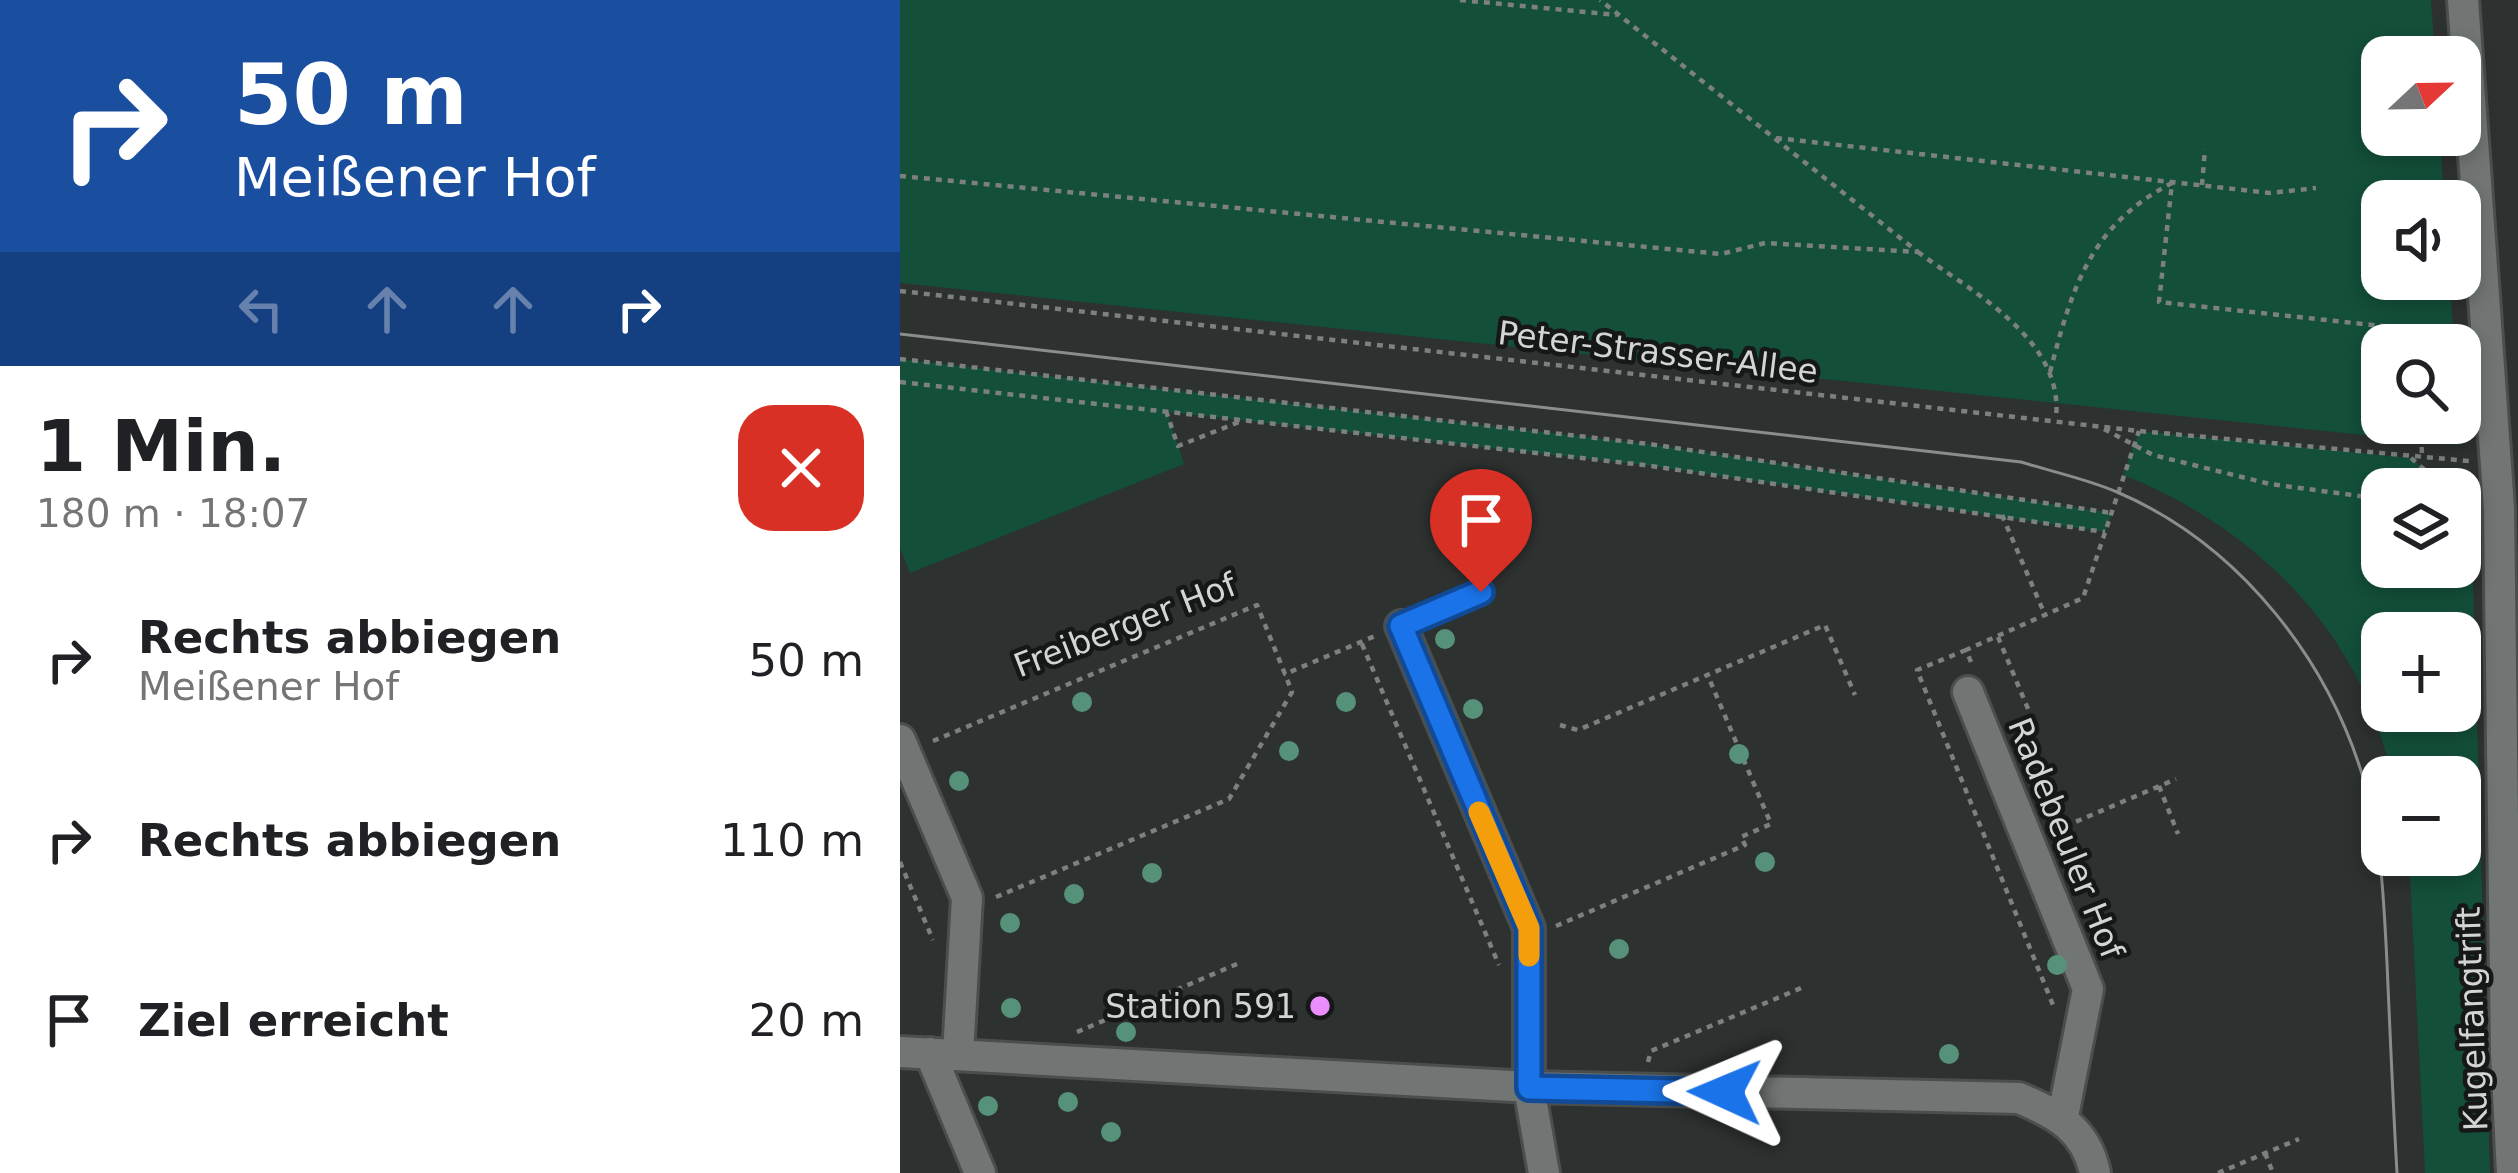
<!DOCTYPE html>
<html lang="de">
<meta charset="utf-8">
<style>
:root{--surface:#fff;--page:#f2f2f2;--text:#202124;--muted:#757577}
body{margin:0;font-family:"DejaVu Sans",sans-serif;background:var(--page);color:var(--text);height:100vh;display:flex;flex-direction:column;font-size:45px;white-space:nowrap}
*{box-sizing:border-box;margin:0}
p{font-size:39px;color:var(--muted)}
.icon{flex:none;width:66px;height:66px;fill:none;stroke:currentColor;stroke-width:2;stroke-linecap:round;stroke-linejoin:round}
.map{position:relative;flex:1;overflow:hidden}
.drawer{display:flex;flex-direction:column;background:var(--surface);width:900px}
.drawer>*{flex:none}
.banner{background:#1a4fa0;color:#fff;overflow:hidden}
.needle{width:78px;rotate:68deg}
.buttons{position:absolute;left:1461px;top:36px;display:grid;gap:24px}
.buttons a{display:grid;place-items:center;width:120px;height:120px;border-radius:24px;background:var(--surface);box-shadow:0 6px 18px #0003;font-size:60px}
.pin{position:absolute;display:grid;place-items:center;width:102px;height:102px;color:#fff;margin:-123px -51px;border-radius:50% 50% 50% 0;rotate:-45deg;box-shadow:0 0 12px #0007}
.pin .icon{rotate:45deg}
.me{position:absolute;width:132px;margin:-66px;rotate:271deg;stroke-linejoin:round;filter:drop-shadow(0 0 9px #0008)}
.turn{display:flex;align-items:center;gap:42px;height:252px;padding:0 36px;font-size:54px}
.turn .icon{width:156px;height:156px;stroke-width:2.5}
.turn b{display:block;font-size:84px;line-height:102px}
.lanes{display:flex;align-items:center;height:114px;padding:0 36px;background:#0003;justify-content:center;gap:60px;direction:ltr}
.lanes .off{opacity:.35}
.round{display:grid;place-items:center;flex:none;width:126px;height:126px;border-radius:36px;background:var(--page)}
.head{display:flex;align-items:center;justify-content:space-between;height:204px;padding:0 36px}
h1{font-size:72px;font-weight:700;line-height:90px}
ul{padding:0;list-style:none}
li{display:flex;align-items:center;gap:36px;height:180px;padding:0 36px}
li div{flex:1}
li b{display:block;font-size:45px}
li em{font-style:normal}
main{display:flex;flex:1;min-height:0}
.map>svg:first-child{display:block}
.green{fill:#134f39;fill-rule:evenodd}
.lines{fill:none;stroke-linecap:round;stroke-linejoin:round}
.service-casing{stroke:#4a4e4c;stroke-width:21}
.minor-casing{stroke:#4a4e4c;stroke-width:36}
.tertiary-casing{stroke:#4a4e4c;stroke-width:36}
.path{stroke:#7c807e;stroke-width:4.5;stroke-dasharray:6 6;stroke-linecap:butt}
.service{stroke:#717674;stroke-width:15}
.minor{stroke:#717674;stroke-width:30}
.tertiary{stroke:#717674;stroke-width:30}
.tram{stroke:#8a8d8c;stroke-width:3}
.tree{fill:#569279}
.route-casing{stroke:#114b97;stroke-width:30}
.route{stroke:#1a73e8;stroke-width:21}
.slow{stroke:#f59e0b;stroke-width:21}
.poi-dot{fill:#ea8dfd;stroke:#161817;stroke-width:4.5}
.labels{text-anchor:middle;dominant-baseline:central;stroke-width:9;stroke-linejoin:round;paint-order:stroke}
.street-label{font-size:33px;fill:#d3d5d4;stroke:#161817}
.poi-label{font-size:33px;fill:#d3d5d4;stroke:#161817;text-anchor:end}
</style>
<main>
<section class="drawer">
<div class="banner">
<div class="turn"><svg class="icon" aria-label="right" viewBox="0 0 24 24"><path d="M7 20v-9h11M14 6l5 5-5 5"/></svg><div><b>50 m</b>Meißener Hof</div></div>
<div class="lanes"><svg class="icon off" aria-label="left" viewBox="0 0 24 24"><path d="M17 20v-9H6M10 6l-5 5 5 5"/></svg><svg class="icon off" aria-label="ahead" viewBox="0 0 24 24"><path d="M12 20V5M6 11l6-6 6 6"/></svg><svg class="icon off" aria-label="ahead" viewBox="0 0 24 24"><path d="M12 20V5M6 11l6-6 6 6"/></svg><svg class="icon" aria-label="right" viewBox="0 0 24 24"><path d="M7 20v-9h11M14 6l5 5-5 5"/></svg></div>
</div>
<div class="head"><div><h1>1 Min.</h1><p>180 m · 18:07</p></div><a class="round" style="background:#d93025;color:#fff"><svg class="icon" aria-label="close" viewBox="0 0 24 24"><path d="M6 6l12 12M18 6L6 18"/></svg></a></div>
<ul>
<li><svg class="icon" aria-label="right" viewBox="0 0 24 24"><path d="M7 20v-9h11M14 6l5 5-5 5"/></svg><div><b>Rechts abbiegen</b><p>Meißener Hof</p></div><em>50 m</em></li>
<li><svg class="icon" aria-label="right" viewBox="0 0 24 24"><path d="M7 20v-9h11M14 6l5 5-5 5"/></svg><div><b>Rechts abbiegen</b></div><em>110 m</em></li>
<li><svg class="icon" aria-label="arrive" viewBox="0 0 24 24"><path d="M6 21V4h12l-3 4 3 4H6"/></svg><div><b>Ziel erreicht</b></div><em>20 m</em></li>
</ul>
</section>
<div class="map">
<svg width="1618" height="1173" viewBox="0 0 1618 1173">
<rect width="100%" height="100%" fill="#2d312f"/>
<path class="green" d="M0,0H1531L1535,57H1482V135H1540L1544,201H1482V279H1550L1554,345H1482V423H1559L1560,445L0,283Z
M0,359L749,444L1212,513L1205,532L744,465L267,412L284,464L10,573L0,548Z
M1239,431L1511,458L1547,489H1482V567H1560V500L1571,510L1590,1173H1525L1509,855H1560V777H1493C1486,753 1479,729 1470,706C1426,598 1329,516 1223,475ZM1482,633H1560V711H1482Z"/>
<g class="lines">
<g class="service-casing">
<path id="service" d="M501,626L581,592"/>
</g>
<g class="minor-casing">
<path id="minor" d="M501,626L629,928V1087L644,1173
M1068,692L1188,989L1163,1116
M0,740L67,898L58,1054
M0,1052L629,1087L1119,1098C1157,1114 1186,1129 1195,1173
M30,1053L80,1173"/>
</g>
<g class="tertiary-casing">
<path id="tertiary" d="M1563,0L1599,508L1606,1054L1612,1173"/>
</g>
<path class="path" d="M560,0L717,15
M876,138L1370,193L1416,188
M0,176L821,254L865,243L1018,252L700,0
M1302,185L1305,149
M1018,252C1073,293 1164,339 1156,418
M0,291L1239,431L1569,461
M0,359L749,444L1212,513
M1150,372C1172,288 1190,225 1272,183L1259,302L1519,330V345
M0,382L744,465L1205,532
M266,411L278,446L339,422
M1521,423L1522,458
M1204,429L1253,455L1370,484L1482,499
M1511,458L1547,489
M1560,500L1571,510
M1102,515L1145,615
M1098,637L1136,728L1124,754
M462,644L599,965
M1066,650L1017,670L1153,1005
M1071,662L1066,650L1183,598L1239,431
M660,725L678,730L925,625L955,695
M33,741L357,605L385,674L475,636
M1259,786L1278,834
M1154,831L1276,779
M0,862L33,940
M96,897L329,799L392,692L385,674
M656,926L845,845L841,837L871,824L808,676
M177,1032L337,964
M748,1062L751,1051L906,986
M1365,1153L1373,1173
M1318,1173L1399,1139"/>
<use href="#service" class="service"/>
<use href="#minor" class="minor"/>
<use href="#tertiary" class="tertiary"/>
<path class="tram" d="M0,334L1121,462C1153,472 1187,479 1217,492C1341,545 1432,663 1467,791C1482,846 1484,906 1487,963C1490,1033 1493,1103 1497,1173"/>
</g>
<g class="tree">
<circle cx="545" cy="639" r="10"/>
<circle cx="182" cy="702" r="10"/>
<circle cx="446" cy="702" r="10"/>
<circle cx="573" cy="709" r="10"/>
<circle cx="389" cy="751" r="10"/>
<circle cx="839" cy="754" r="10"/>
<circle cx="59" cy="781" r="10"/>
<circle cx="865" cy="862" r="10"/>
<circle cx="252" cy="873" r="10"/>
<circle cx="174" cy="894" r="10"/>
<circle cx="110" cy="923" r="10"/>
<circle cx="719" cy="949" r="10"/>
<circle cx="1157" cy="965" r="10"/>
<circle cx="111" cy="1008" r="10"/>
<circle cx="226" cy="1032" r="10"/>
<circle cx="1049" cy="1054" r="10"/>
<circle cx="168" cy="1102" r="10"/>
<circle cx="88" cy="1106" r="10"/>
<circle cx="211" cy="1132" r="10"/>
</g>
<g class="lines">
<g class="route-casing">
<path id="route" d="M581,592L501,626L629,928V1088L825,1092"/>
</g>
<use href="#route" class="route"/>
<path class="slow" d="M579,812L629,928V956"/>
</g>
<circle class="poi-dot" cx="420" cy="1006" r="12"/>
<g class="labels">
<g class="street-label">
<text transform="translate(758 352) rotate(7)">Peter-Strasser-Allee</text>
<text transform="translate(225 625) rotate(-21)">Freiberger Hof</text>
<text transform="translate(1166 838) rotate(68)">Radebeuler Hof</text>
<text transform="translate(1572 1019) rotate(-92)">Kugelfangtrift</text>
</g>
<g class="poi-label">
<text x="396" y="1006">Station 591</text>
</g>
</g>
</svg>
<div class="buttons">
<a><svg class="needle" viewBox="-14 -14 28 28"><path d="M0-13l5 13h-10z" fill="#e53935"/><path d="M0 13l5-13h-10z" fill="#757577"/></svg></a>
<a><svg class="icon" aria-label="sound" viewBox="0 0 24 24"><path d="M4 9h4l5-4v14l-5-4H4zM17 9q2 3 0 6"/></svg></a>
<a><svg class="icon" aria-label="search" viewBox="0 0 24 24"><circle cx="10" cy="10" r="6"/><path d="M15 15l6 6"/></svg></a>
<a><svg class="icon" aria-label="layers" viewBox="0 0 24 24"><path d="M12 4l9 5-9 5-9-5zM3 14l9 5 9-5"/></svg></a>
<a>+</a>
<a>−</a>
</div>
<div class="pin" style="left:581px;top:592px;background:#d93025"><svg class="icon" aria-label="arrive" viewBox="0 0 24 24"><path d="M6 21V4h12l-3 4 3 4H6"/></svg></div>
<svg class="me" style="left:825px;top:1092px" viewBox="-20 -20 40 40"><path d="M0-17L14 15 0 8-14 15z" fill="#1a73e8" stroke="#fff" stroke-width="4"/></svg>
</div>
</main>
